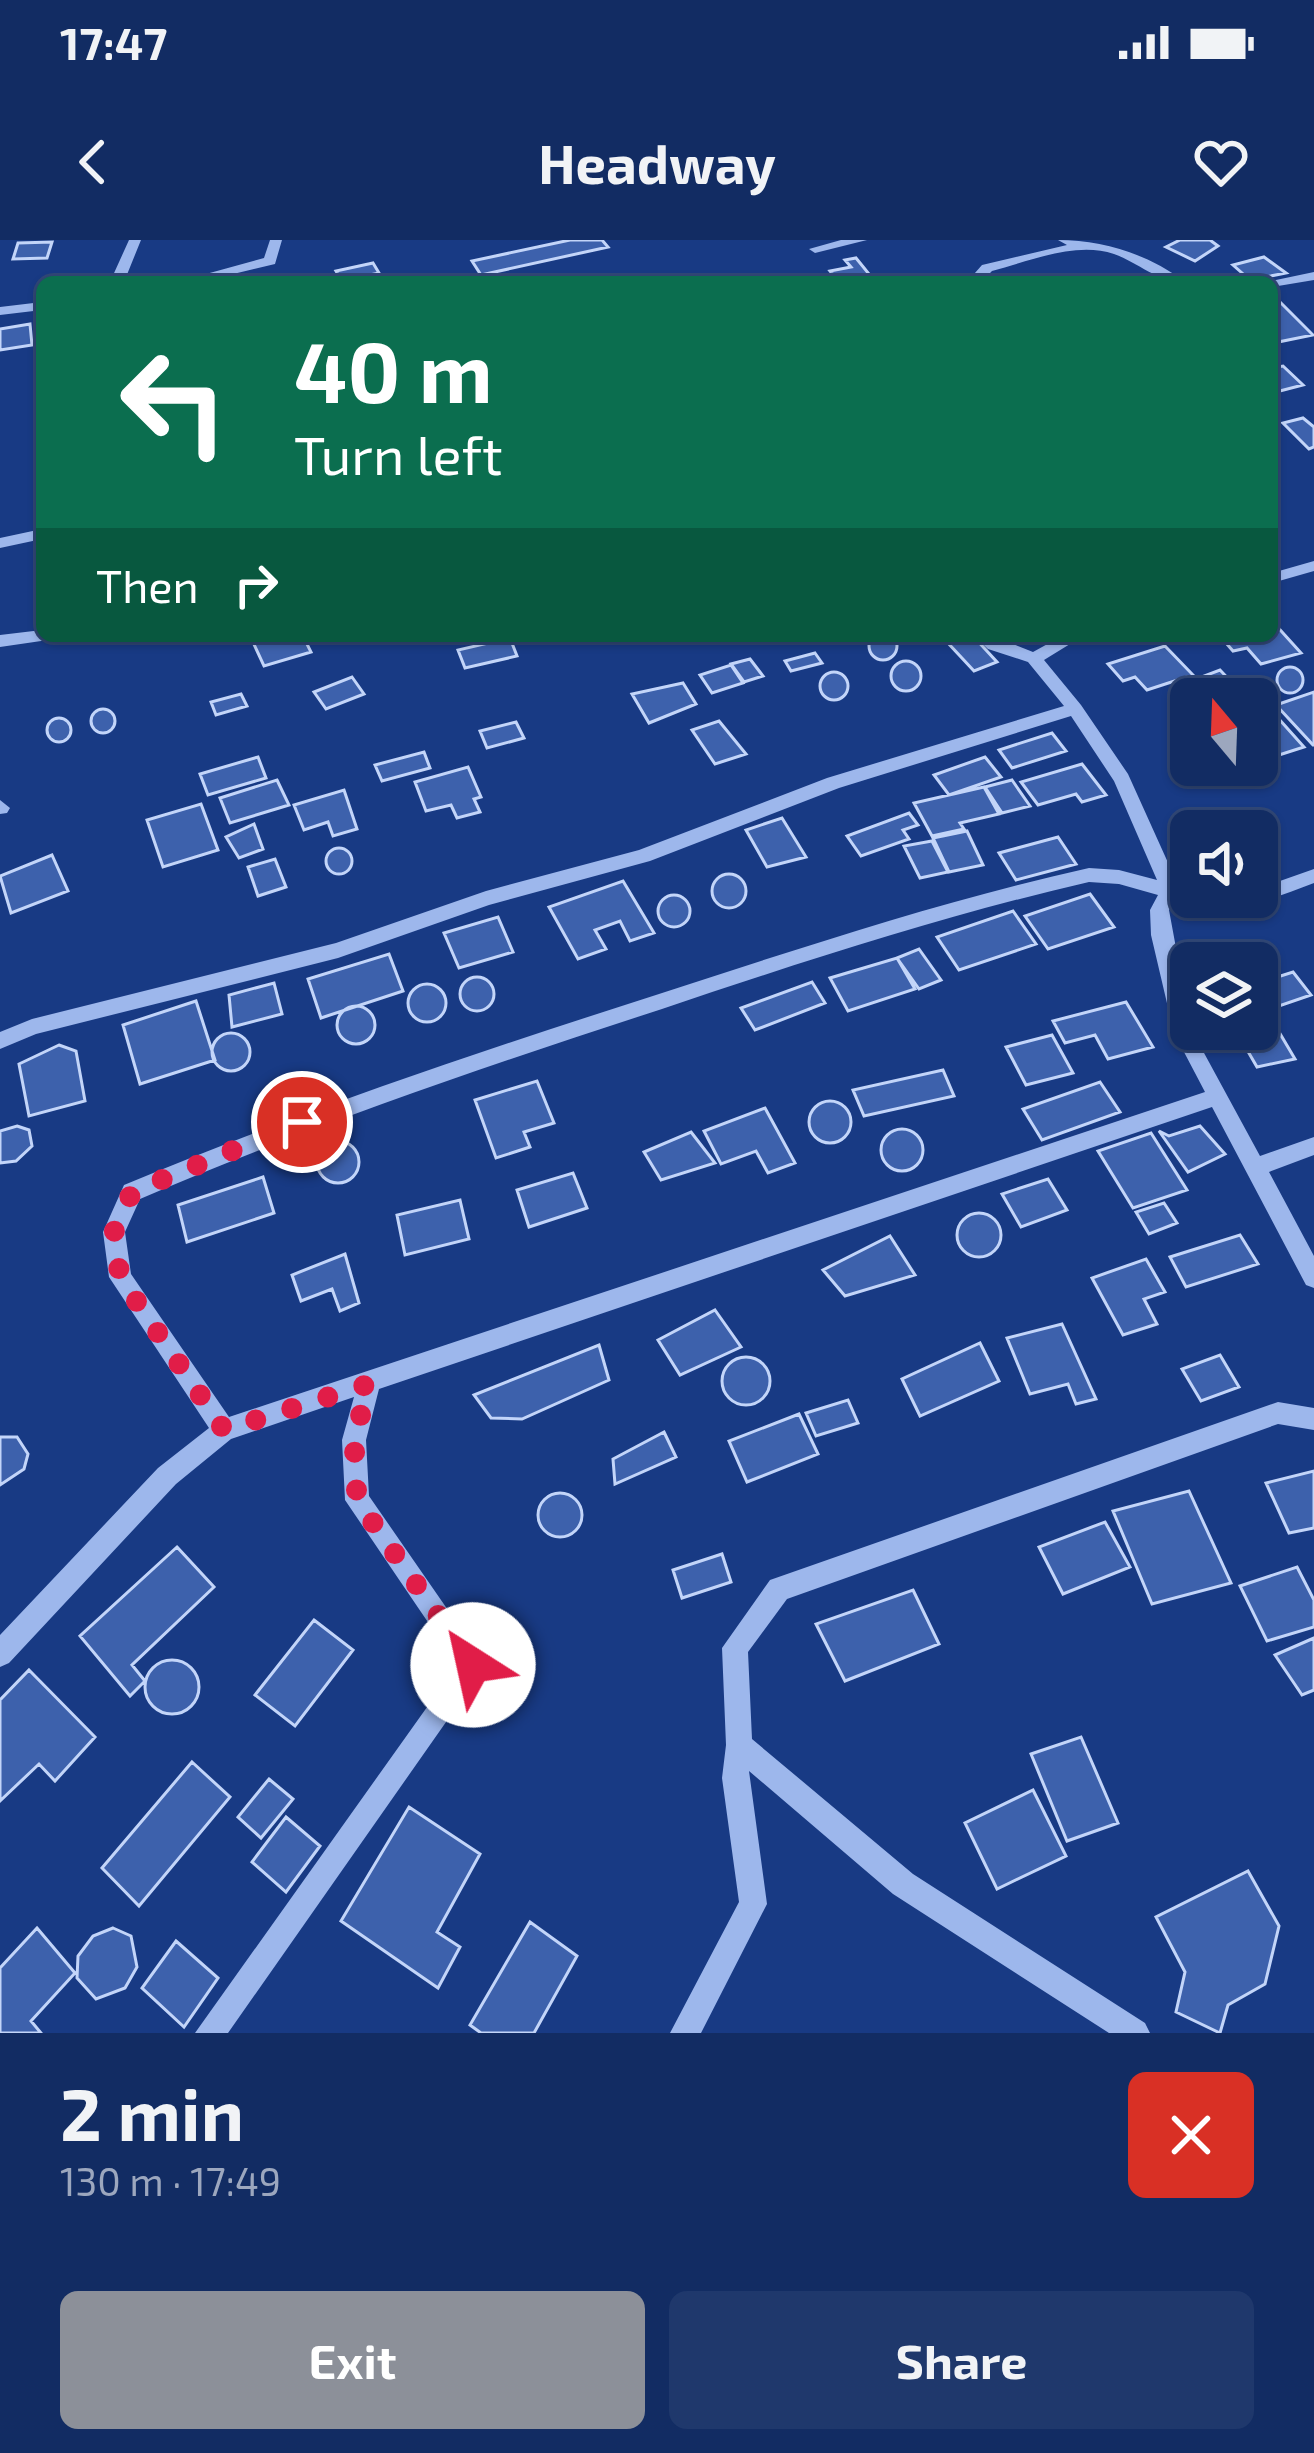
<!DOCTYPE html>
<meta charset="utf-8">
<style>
:root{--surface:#122c63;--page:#1f386c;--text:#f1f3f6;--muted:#9ca7be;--line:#314878;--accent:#8c9099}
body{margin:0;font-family:"Exo 2",sans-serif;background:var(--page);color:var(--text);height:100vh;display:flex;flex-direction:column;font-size:45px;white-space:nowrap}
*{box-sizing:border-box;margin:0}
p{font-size:39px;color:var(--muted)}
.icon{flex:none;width:66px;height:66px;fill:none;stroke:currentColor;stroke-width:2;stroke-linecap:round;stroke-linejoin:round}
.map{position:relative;height:1793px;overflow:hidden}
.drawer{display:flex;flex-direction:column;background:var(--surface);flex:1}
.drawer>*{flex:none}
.banner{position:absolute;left:36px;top:36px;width:1242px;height:366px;border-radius:18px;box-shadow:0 3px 9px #0004,0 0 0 3px var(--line);background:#0b6e4f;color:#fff;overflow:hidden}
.needle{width:78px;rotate:341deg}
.controls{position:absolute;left:1170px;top:438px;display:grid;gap:24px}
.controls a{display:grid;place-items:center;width:108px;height:108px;border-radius:18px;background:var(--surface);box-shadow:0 3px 9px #0004,0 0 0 3px var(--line);font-size:60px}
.pin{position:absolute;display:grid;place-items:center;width:102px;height:102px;color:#fff;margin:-51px;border:6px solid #fff;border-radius:50%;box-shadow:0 3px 12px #0007}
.me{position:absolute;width:132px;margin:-66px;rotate:325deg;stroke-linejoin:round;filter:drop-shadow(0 0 9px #0008)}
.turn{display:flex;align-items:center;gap:42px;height:252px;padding:0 60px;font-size:54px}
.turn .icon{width:156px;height:156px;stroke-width:2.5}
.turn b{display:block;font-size:84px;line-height:102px}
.then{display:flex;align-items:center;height:114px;padding:0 60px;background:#0003;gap:24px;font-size:45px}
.round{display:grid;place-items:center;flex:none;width:126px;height:126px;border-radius:18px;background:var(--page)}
.headline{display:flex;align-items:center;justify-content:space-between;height:204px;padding:0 60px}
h1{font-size:72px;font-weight:700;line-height:90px}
.cta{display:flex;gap:24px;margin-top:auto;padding:24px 60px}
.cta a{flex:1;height:138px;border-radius:18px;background:var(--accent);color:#fff;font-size:48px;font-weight:700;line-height:138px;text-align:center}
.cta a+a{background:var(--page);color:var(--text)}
.status{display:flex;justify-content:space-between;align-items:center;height:84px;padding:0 60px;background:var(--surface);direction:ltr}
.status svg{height:33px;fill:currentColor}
header{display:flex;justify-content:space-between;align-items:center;height:156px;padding:0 60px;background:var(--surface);font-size:54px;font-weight:700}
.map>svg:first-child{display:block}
.building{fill:#3d61ac;stroke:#c3d5f9;stroke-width:3}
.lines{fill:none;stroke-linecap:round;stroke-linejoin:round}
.minor{fill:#9db7ec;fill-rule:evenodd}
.route{stroke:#e11d48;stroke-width:21;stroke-dasharray:0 37.8}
</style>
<div class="status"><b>17:47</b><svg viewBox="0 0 49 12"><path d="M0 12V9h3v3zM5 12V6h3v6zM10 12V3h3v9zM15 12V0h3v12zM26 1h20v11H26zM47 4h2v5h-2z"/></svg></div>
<header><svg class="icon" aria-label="back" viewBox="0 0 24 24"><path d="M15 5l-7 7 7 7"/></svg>Headway<svg class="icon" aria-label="heart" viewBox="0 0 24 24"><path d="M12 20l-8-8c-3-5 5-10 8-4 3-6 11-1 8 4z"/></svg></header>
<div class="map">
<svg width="1314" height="1793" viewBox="0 0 1314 1793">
<rect width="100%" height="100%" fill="#183a84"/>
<path class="building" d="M570,0H602L608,7L481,35L472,21Z
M1180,0H1210L1218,6L1195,21L1166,7Z
M52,2L47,18L13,19L18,3Z
M1264,17L1286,33L1250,40L1233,25Z
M856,18L869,34L838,41L830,31L851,27L845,20Z
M373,23L379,33L342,41L336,31Z
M1277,59L1313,95L1278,102L1272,96V60Z
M30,84L32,105L0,110V89Z
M1283,126L1303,145L1272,153V128Z
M1303,178L1314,187V207L1309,209L1283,183Z
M1273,382L1301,413L1261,424L1247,408L1233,411L1220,396H1272Z
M869 406a14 14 0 1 1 28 0a14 14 0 1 1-28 0Z
M267,396H303L311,412L264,426L252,400Z
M966,396H973L997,422L974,431L948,403Z
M510,398L517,416L465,428L458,410Z
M1165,406L1193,435L1147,450L1135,437L1123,441L1108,424Z
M815,413L822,423L791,431L785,421Z
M750,419L763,436L744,442L731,424Z
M891 436a15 15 0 1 1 30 0a15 15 0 1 1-30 0Z
M731,425L743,443L712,453L700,435Z
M1277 440a13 13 0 1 1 26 0a13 13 0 1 1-26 0Z
M1220,430L1240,451L1215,459L1196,439Z
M820 446a14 14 0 1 1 28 0a14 14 0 1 1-28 0Z
M352,437L364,454L326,469L314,452Z
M683,443L696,464L649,483L632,454Z
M1314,452V505H1313L1276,465Z
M241,454L247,466L216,475L211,462Z
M1270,469L1304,507L1257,522V473Z
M91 481a12 12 0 1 1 24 0a12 12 0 1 1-24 0Z
M47 490a12 12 0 1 1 24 0a12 12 0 1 1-24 0Z
M719,481L746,514L715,524L692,490Z
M516,482L524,498L487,508L480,491Z
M1052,493L1066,511L1012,528L999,510Z
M424,512L430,528L382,541L375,525Z
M258,517L266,538L208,555L200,534Z
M985,517L1001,537L949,555L934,535Z
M1082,524L1106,555L1082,562L1076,554L1038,565L1021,542Z
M468,527L481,557L474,559L480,572L457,578L451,565L426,571L415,542Z
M277,540L289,565L230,583L220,558Z
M1012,540L1030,566L1002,573L985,547Z
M984,547L999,574L960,583L964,589L932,596L914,563Z
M344,550L357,589L333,596L328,582L304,590L294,565Z
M201,564L218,610L163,627L147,580Z
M909,573L918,585L903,590L909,599L861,616L847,596Z
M782,578L806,617L767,627L746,590Z
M254,584L263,609L239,618L226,597Z
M967,591L983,625L949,632L933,598Z
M1058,597L1076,624L1016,640L999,613Z
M932,601L948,632L920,638L904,606Z
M326 621a13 13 0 1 1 26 0a13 13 0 1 1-26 0Z
M52,615L68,651L11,673L0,636Z
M275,619L286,647L258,656L248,627Z
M712 651a17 17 0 1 1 34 0a17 17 0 1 1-34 0Z
M623,641L654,693L630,701L620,681L595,690L606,709L578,719L549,667Z
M1090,654L1114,687L1048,709L1025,676Z
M658 671a16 16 0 1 1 32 0a16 16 0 1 1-32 0Z
M1013,671L1036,704L959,730L937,697Z
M498,677L513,712L459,728L444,693Z
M919,709L941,740L919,749L897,718Z
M389,714L403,751L321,778L308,739Z
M897,718L915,749L848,771L830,738Z
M1293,732L1311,755L1279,766L1262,742Z
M460 754a17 17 0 1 1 34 0a17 17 0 1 1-34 0Z
M812,742L825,763L755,790L741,768Z
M274,743L282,774L232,787L229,755Z
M408 763a19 19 0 1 1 38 0a19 19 0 1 1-38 0Z
M196,761L215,820L140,844L123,785Z
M1126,762L1153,807L1108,819L1095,795L1065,803L1053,781Z
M337 785a19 19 0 1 1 38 0a19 19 0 1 1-38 0Z
M1269,775L1295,819L1257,827L1235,789H1257V778Z
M212 812a19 19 0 1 1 38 0a19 19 0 1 1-38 0Z
M1052,795L1073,833L1026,845L1006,807Z
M59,805L76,811L85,861L29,876L19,824Z
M943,830L954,856L864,876L853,850Z
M537,841L554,883L524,892L530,907L496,918L475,860Z
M1100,842L1120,872L1042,900L1023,869Z
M809 882a21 21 0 1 1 42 0a21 21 0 1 1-42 0Z
M765,868L795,923L768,933L756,911L721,924L704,891Z
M17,886L29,890L32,906L16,921L0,923V891Z
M1200,886L1225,914L1188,932L1159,891L1169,896Z
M881 910a21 21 0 1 1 42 0a21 21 0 1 1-42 0Z
M691,892L715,923L661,940L644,912Z
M1151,893L1187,950L1133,968L1098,911Z
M317 922a21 21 0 1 1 42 0a21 21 0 1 1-42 0Z
M573,933L587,968L529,987L517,950Z
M263,937L274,973L187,1002L178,965Z
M1048,939L1067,970L1021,987L1002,954Z
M460,960L469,999L405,1015L397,975Z
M1164,963L1177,983L1149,994L1136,972Z
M957 995a22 22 0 1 1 44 0a22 22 0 1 1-44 0Z
M1240,995L1258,1024L1186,1047L1170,1017Z
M890,996L915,1035L845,1056L823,1030Z
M345,1014L359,1063L340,1071L332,1049L301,1061L292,1035Z
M1146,1019L1165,1052L1144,1059L1157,1084L1123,1095L1092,1038Z
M715,1070L741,1107L680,1135L658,1100Z
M1062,1084L1096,1159L1076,1164L1068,1144L1030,1154L1007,1098Z
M980,1103L999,1141L920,1176L902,1139Z
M599,1105L609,1140L522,1179L491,1178L474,1155Z
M1220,1115L1239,1147L1201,1161L1182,1129Z
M722 1141a24 24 0 1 1 48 0a24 24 0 1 1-48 0Z
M848,1160L858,1183L816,1196L806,1173Z
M799,1174L818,1214L747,1242L729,1201Z
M664,1192L676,1217L615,1244L613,1219Z
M0,1197H17L28,1214L24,1229L0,1245Z
M1314,1231V1288L1289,1293L1266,1243Z
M1189,1251L1231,1343L1152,1364L1113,1271Z
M538 1275a22 22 0 1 1 44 0a22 22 0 1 1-44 0Z
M1105,1282L1130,1327L1063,1354L1039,1307Z
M177,1307L214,1347L132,1425L145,1441L130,1456L80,1396Z
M722,1314L731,1342L682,1358L673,1330Z
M1297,1327L1314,1360V1387L1267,1401L1240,1346Z
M913,1350L939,1404L845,1441L816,1384Z
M314,1380L353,1410L295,1486L255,1455Z
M1314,1398V1450L1302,1455L1275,1415Z
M145 1447a27 27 0 1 1 54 0a27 27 0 1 1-54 0Z
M29,1430L95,1497L55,1541L39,1524L0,1561V1460Z
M1081,1497L1118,1583L1067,1601L1031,1514Z
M192,1522L230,1557L139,1666L102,1628Z
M269,1539L293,1559L261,1598L238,1577Z
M1033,1550L1066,1616L997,1649L965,1583Z
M409,1567L480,1614L437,1692L460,1707L438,1748L341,1681Z
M286,1577L320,1606L286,1652L252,1622Z
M1248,1631L1279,1686L1265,1744L1228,1765L1220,1793L1176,1772L1185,1732L1156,1677Z
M530,1682L577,1716L534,1793H481L470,1785Z
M37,1688L75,1733L31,1781L41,1793H0V1728Z
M113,1688L131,1696L137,1727L125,1748L96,1759L77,1738L78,1716L93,1696Z
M176,1701L218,1738L184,1787L142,1748Z"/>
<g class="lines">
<path class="minor" d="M129,0H141L124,42H110Z
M270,0H282L275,24L200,42H177L264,18Z
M841,0H867L815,13L809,9Z
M1058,0C1103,0 1148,14 1185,42C1157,42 1139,23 1114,14C1076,1 1030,21 992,31L981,42H967L982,25L1067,5Z
M1314,32V40L1272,47V42H1266Z
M42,62V70L0,75V67Z
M42,289V299L0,308V298Z
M1314,321V331L1272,343V333Z
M42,390V396H50L48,400L0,407V395Z
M974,396H993L1033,412L1062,396H1083L1044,420L1081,465L1128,534L1179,647L1191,650V657H1257V649L1314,629V643C1261,663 1231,676 1175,660L1169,670L1191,789L1260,916L1314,897V915L1269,932L1314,1016V1048L1306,1045L1212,867L379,1149L366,1200L369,1256L486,1425L228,1793H195L457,1425L345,1260L342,1200L354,1157L231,1199L176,1244L9,1423L0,1427V1395L158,1228L209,1188L109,1037L103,992L124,945C299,872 478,812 659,754C801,708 944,660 1089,628L1119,630L1157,640L1114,541L1071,476L839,548L650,621L489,665L338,718L36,794L0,809V792L32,779L336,703L486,651L639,610L827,538L1064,466L1028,422L988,409ZM1089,642L1119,644L1158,655L1150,670L1151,695L1174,793L1205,852L229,1177L131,1034L125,992L140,959C310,886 486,826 662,769C802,722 945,675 1089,642Z
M0,560L10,568L7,573L0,574Z
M1278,1162L1314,1168V1190L1278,1184L787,1359L748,1412L752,1499L913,1634L1145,1783L1150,1793H1109L893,1654L749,1531L767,1664L701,1793H670L739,1662L722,1538L726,1505L722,1408L770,1340Z"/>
</g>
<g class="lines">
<path class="route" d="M302,882L132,952L114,992L120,1037L224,1190L369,1144L354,1200L357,1260L473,1425"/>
</g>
</svg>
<div class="controls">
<a><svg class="needle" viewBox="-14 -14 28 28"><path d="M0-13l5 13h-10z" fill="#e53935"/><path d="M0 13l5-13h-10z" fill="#9ca7be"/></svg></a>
<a><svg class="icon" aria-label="sound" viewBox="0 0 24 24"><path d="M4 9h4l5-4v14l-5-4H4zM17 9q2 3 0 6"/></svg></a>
<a><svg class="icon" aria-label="layers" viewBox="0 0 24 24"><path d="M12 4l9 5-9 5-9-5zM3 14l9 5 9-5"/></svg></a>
</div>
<div class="pin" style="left:302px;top:882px;background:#d93025"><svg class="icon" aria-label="arrive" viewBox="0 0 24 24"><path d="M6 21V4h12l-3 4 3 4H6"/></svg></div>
<svg class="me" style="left:473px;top:1425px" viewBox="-20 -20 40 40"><circle r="19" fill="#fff"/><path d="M0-13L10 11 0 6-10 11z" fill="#e11d48"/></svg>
<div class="banner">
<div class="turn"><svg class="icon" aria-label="left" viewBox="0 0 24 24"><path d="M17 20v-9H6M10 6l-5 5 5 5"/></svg><div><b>40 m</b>Turn left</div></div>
<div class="then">Then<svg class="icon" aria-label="right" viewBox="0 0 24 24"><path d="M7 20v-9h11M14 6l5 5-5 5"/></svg></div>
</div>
</div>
<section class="drawer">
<div class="headline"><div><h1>2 min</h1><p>130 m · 17:49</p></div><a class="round" style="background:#d93025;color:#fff"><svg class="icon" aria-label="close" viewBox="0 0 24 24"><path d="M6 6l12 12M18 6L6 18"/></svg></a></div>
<div class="cta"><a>Exit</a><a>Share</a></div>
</section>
